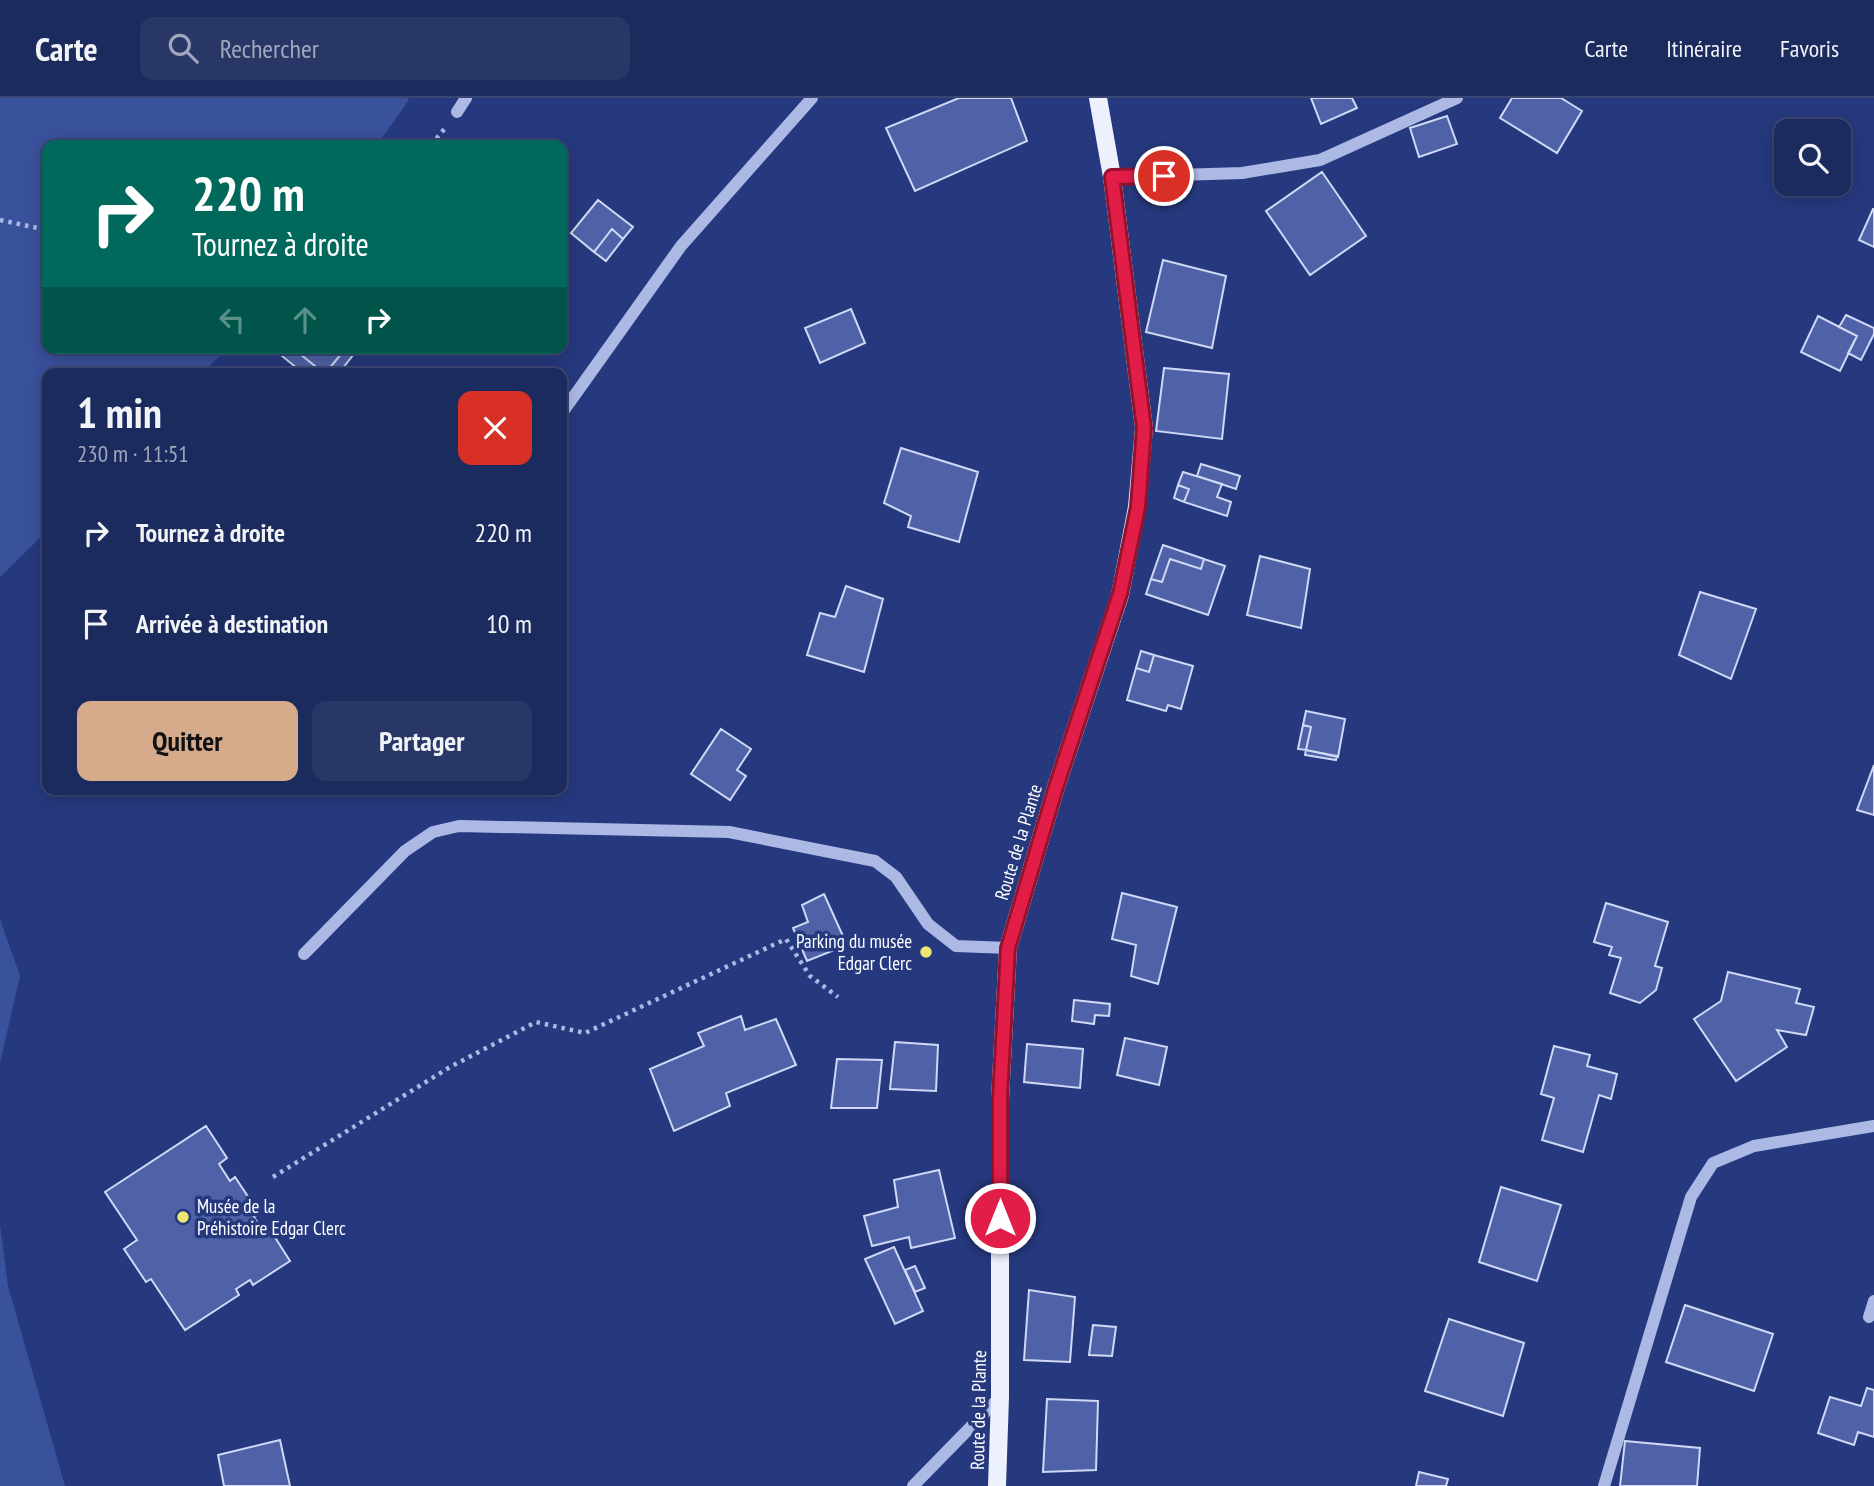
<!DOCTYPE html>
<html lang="fr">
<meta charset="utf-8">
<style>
:root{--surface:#1c2b5e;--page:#293767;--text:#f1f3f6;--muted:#a0a7bc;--line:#3a4773;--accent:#d6ab8b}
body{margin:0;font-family:"PT Sans Narrow",sans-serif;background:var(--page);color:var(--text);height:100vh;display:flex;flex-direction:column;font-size:26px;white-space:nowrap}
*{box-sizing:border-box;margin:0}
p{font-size:23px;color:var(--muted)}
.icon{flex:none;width:38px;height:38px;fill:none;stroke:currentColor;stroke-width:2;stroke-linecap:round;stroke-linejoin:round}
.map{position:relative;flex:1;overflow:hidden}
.side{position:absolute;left:42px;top:270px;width:525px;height:427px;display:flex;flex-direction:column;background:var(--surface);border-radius:14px;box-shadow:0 4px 18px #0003,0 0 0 2px var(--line)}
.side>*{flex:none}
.guide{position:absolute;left:42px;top:42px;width:525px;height:214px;border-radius:14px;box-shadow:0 4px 18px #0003,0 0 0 2px var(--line);background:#00695c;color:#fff;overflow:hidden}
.buttons{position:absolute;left:1774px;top:21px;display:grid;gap:14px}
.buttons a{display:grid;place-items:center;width:77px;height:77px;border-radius:14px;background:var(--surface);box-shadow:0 4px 18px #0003,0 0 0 2px var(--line);font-size:35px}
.pin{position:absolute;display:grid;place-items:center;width:60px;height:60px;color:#fff;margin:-30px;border:4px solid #fff;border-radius:50%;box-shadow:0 2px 7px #0007}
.me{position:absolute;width:77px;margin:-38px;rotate:0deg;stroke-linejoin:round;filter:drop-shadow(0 0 5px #0008)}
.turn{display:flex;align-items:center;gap:24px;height:147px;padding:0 35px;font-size:32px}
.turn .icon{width:91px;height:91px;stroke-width:2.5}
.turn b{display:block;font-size:49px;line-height:60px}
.lanes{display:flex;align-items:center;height:66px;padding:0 35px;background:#0003;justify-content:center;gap:35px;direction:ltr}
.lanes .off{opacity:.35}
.round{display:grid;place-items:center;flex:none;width:74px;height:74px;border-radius:14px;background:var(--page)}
.head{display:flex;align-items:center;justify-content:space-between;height:119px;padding:0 35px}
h1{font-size:42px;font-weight:800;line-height:52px}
.cta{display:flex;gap:14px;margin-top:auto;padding:14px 35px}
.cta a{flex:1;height:80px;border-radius:14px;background:var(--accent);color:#111;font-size:28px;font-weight:800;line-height:80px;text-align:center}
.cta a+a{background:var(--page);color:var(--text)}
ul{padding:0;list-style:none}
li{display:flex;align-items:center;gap:21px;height:91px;padding:0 35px}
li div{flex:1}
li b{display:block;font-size:26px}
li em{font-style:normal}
header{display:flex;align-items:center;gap:42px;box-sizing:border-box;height:98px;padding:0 35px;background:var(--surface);border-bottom:2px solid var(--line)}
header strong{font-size:33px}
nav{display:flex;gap:38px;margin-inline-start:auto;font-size:24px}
.search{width:490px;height:63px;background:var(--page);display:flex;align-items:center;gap:18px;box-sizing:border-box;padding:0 24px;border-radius:14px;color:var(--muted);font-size:26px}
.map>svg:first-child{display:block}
.green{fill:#3a519c}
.building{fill:#4f62a7;stroke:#cfd8f4;stroke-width:2}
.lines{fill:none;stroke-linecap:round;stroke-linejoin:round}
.path{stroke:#acb9e5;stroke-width:4.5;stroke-dasharray:3.5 5;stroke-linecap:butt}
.minor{stroke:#acb9e5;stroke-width:12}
.major{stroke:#edf0fd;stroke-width:18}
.route-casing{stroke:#92132f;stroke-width:18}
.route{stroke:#e11d48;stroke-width:12}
.poi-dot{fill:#eee672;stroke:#26397e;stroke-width:2.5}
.labels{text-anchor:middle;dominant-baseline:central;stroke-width:7;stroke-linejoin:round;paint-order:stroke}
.street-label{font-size:19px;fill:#fff;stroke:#26397e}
.poi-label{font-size:19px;fill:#fff;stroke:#26397e;text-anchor:end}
</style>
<header>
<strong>Carte</strong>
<div class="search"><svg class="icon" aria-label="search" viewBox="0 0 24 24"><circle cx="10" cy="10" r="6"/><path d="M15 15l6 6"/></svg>Rechercher</div>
<nav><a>Carte</a><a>Itinéraire</a><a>Favoris</a></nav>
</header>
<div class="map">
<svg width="1874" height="1388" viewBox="0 0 1874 1388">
<rect width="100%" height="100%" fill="#26397e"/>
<path class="green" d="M0,0H407L409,2L377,47H47V250H227L203,275H47V433L0,479Z
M0,821L20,878L0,965Z
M0,1127L8,1188L65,1388H0Z"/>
<path class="building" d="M959,0H1011L1027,43L915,93L886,30Z
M1311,0H1352L1357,10L1321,26Z
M1512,0H1561L1582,13L1557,55L1500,20Z
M1447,18L1457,46L1419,59L1410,30Z
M1322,74L1366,138L1310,177L1266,113Z
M598,102L633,129L623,141L612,131L594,154L571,135Z
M1873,111H1874V149L1859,142Z
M612,131L623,141L606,163L594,154Z
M1163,162L1226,178L1212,250L1146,234Z
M851,211L865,245L820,265L805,230Z
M1846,217L1874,230V236L1861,262L1848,255L1857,238L1839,229Z
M1818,218L1857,238L1840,273L1801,254Z
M289,250H305L300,256L315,268L309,275H303L282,258Z
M305,250H346L328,272L331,275H309L315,268L300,256Z
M346,250H355L357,252L339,275H331L328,272Z
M1164,270L1229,276L1222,341L1156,333Z
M901,350L978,374L959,444L908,429L911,418L884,405Z
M1201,366L1240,378L1236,391L1197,378Z
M1183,374L1222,386L1217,399L1231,404L1227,418L1184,404L1189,391L1178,387Z
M1178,387L1189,391L1184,404L1174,400Z
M1163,447L1204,461L1201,471L1170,461L1162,484L1151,481Z
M1260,458L1310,471L1301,530L1247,517Z
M1170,461L1201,471L1204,461L1225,468L1208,517L1146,496L1151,481L1162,484Z
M846,488L883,501L864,574L807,557L820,515L835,519Z
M1700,494L1756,511L1731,581L1679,557Z
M1141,553L1154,557L1149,574L1136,570Z
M1154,557L1193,568L1181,611L1168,607L1166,613L1127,602L1136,570L1149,574Z
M1306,613L1345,621L1338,659L1306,652L1311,629L1303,627Z
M1303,627L1311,629L1306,652L1298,651Z
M721,631L751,651L737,672L746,678L730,702L691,676Z
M1306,652L1337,658L1336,662L1305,657Z
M1874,667V717L1857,712Z
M1122,795L1177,809L1158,886L1131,878L1136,847L1112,841Z
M824,796L847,847L807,863L793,830L808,824L802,807Z
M1606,805L1668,824L1655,868L1662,870L1656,892L1640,905L1610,895L1621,860L1609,857L1612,849L1594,844Z
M1728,874L1800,891L1796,905L1814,909L1806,937L1777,932L1787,949L1736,983L1694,921L1721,903Z
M1074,902L1110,906L1109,918L1095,917L1094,926L1072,923Z
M741,918L745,932L776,921L796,967L726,995L730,1008L674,1033L650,971L704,948L698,935Z
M1125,940L1167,949L1159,987L1117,977Z
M895,944L938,947L936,993L890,991Z
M1027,946L1083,951L1080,990L1024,984Z
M1554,948L1590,957L1587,968L1617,976L1611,1001L1599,997L1583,1054L1542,1042L1554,1000L1541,996Z
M837,961L882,962L877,1010H831Z
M206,1028L227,1060L219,1066L230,1083L235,1079L259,1115L254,1119L265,1136L271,1133L290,1163L253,1187L250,1182L236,1191L239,1197L185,1232L151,1181L146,1184L124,1151L137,1142L105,1094Z
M939,1072L955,1140L911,1150L909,1139L872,1148L864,1118L898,1109L894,1082Z
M1501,1089L1561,1107L1537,1183L1479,1164Z
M894,1149L923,1213L895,1226L865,1161Z
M915,1168L925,1190L915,1194L905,1172Z
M1029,1192L1075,1199L1070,1264L1024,1262Z
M1685,1207L1773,1236L1754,1293L1666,1264Z
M1449,1221L1524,1245L1503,1318L1425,1293Z
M1093,1227L1116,1229L1112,1258L1089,1257Z
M1867,1290L1874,1292V1339L1858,1334L1854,1347L1818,1335L1830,1299L1861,1308Z
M1047,1301L1098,1303L1096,1372L1043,1374Z
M280,1342L290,1388H224L218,1357Z
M1625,1343L1700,1350L1697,1388H1620Z
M1419,1374L1448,1381L1446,1388H1416Z"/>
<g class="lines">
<path class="path" d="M431,47L446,29
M0,122L47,132
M273,1079L450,969L536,924L585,935L786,841L810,878L838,899"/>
<path class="minor" d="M457,14L466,0
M1112,79L1242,75L1320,62L1457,0
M562,315L681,148L812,0
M304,856L405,753L433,734L459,728L729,734L875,763L896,779L928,826L956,848L1008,850
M1869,1219L1874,1203
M913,1388L1000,1299
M1604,1388L1691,1099L1713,1065L1754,1048L1874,1028"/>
<path class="major" d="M997,1388L1000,1299V1001L1008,850L1056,689L1120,497L1137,409L1144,330L1112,79L1098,0"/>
</g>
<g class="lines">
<g class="route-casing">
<path id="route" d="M1000,1120V1000L1008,850L1056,689L1120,496L1138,409L1144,330L1112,79L1164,78"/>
</g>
<use href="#route" class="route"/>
</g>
<g class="poi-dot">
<circle cx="926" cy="854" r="7"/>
<circle cx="183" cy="1119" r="7"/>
</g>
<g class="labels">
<g class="street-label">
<text transform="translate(1018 744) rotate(-73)">Route de la Plante</text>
<text transform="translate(978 1312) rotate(-89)">Route de la Plante</text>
</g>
<g class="poi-label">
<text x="912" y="843">Parking du musée<tspan x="912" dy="22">Edgar Clerc</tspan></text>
<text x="197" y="1108" text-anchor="start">Musée de la<tspan x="197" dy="22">Préhistoire Edgar Clerc</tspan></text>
</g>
</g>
</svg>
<div class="buttons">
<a><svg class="icon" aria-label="search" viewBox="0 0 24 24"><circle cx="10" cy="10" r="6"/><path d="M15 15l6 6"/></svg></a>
</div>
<div class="pin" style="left:1164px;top:78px;background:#d93025"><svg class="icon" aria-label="arrive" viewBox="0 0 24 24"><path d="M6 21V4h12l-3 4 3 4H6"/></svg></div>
<svg class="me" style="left:1000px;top:1120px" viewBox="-20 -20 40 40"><circle r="17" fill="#e11d48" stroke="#fff" stroke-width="3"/><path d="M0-11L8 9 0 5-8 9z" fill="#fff"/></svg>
<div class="guide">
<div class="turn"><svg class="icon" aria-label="right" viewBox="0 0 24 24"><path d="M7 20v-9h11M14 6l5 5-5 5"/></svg><div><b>220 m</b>Tournez à droite</div></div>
<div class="lanes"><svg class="icon off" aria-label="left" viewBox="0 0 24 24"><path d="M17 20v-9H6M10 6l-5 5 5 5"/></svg><svg class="icon off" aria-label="ahead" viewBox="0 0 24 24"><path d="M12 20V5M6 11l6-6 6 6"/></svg><svg class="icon" aria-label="right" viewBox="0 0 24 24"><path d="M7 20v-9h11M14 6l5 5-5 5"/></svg></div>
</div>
<section class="side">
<div class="head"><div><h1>1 min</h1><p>230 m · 11:51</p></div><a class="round" style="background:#d93025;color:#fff"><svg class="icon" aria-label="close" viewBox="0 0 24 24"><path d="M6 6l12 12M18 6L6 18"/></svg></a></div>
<ul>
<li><svg class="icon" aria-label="right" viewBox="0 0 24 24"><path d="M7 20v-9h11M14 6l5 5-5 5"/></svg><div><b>Tournez à droite</b></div><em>220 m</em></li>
<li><svg class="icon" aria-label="arrive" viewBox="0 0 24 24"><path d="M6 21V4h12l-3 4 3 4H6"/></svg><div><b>Arrivée à destination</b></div><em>10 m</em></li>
</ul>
<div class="cta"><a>Quitter</a><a>Partager</a></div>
</section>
</div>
